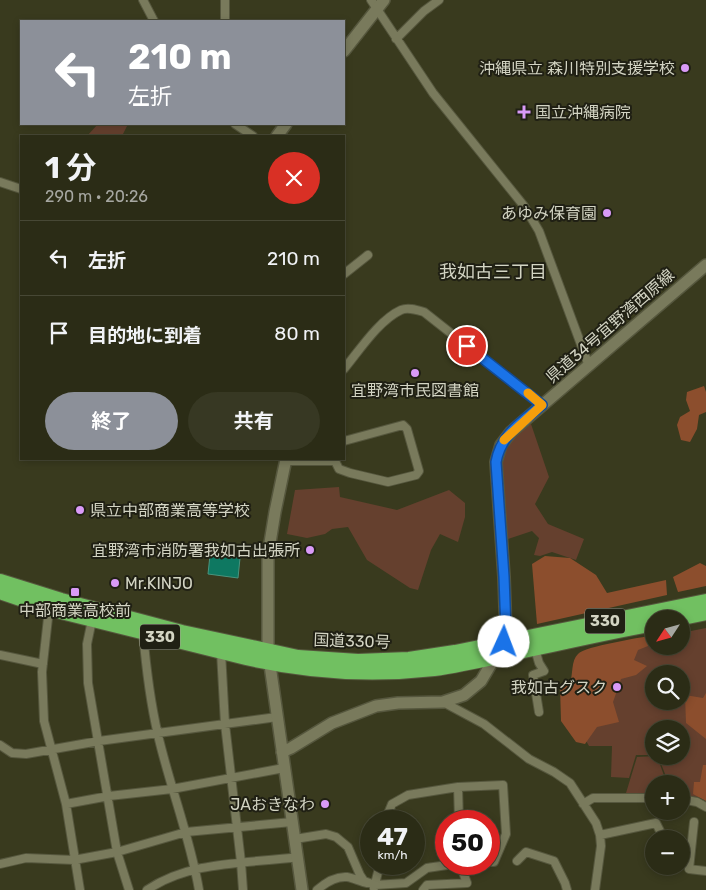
<!DOCTYPE html>
<html lang="ja">
<meta charset="utf-8">
<style>
:root{--surface:#2b2c16;--page:#373823;--text:#f1f3f6;--muted:#a6a7a1;--line:#474835;--accent:#8c9099}
body{margin:0;font-family:Rubik,"Noto Sans JP",sans-serif;background:var(--page);color:var(--text);height:100vh;display:flex;flex-direction:column;font-size:19px;white-space:nowrap}
*{box-sizing:border-box;margin:0}
p{font-size:16px;color:var(--muted)}
.icon{flex:none;width:28px;height:28px;fill:none;stroke:currentColor;stroke-width:2;stroke-linecap:round;stroke-linejoin:round}
.map{position:relative;flex:1;overflow:hidden}
.side{position:absolute;left:20px;top:135px;width:325px;height:325px;display:flex;flex-direction:column;background:var(--surface);border-radius:0px;box-shadow:0 2px 8px #0003,0 0 0 1px var(--line)}
.side>*{flex:none}
.hud{position:absolute;left:20px;top:20px;width:325px;height:105px;border-radius:0px;box-shadow:0 2px 8px #0003,0 0 0 1px var(--line);background:#8c9099;color:#fff;overflow:hidden}
.needle{width:32px;rotate:234deg}
.tools{position:absolute;left:645px;top:610px;display:grid;gap:10px}
.tools a{display:grid;place-items:center;width:45px;height:45px;border-radius:50%;background:var(--surface);box-shadow:0 2px 8px #0003,0 0 0 1px var(--line);font-size:25px}
.speed{position:absolute;left:360px;top:810px;display:flex;gap:10px;font-size:25px;font-weight:700;text-align:center}
.speed>*{display:grid;place-content:center;width:65px;height:65px;border-radius:50%;background:var(--surface);box-shadow:0 2px 8px #0003,0 0 0 1px var(--line);line-height:1}
.speed small{font-size:12px;font-weight:400}
.speed .limit{border:8px solid #d22;background:#fff;color:#111}
.pin{position:absolute;display:grid;place-items:center;width:42px;height:42px;color:#fff;margin:-21px;border:2px solid #fff;border-radius:50%;box-shadow:0 1px 5px #0007}
.me{position:absolute;width:55px;margin:-28px;rotate:2deg;stroke-linejoin:round;filter:drop-shadow(0 0 4px #0008)}
.turn{display:flex;align-items:center;gap:18px;height:105px;padding:0 25px;font-size:22px}
.turn .icon{width:65px;height:65px;stroke-width:2.5}
.turn b{display:block;font-size:35px;line-height:42px}
.round{display:grid;place-items:center;flex:none;width:52px;height:52px;border-radius:26px;background:var(--page)}
.head{display:flex;align-items:center;justify-content:space-between;height:85px;padding:0 25px}
h1{font-size:30px;font-weight:700;line-height:38px}
.action{display:flex;gap:10px;margin-top:auto;padding:10px 25px}
.action a{flex:1;height:58px;border-radius:30px;background:var(--accent);color:#fff;font-size:20px;font-weight:700;line-height:58px;text-align:center}
.action a+a{background:var(--page);color:var(--text)}
ul{padding:0;list-style:none}
li{display:flex;align-items:center;gap:15px;height:75px;padding:0 25px;border-top:1px solid var(--line)}
li div{flex:1}
li b{display:block;font-size:19px}
li em{font-style:normal}
.map>svg:first-child{display:block}
.green{fill:#65402e;fill-rule:evenodd}
.forest{fill:#8c4e2d}
.water{fill:#0e7861;stroke:#49947e}
.lines{fill:none;stroke-linecap:round;stroke-linejoin:round}
.minor-casing{stroke:#56573e;stroke-width:10}
.secondary-casing{stroke:#56573e;stroke-width:14}
.trunk-casing{stroke:#56573e;stroke-width:16}
.minor{stroke:#797a5c;stroke-width:8}
.secondary{stroke:#797a5c;stroke-width:11}
.trunk{stroke:#71c061;stroke-width:14}
.route-casing{stroke:#114b97;stroke-width:12}
.route{stroke:#1a73e8;stroke-width:9}
.slow{stroke:#f59e0b;stroke-width:9}
.poi-dot{fill:#d99af7;stroke:#202014;stroke-width:2}
.labels{text-anchor:middle;dominant-baseline:central;stroke-width:4;stroke-linejoin:round;paint-order:stroke}
.shield{fill:#202014;stroke:#9d9e8e;stroke-width:1}
.shield-label{font-size:15px;font-weight:bold;fill:#d3d4c3}
.poi-label{font-size:16px;fill:#d3d4c3;stroke:#202014;text-anchor:end}
.street-label{font-size:16px;fill:#d3d4c3;stroke:#202014}
.neighbourhood-label{font-size:18px;fill:#d3d4c3;stroke:#202014}
</style>
<div class="map">
<svg width="706" height="890" viewBox="0 0 706 890">
<rect width="100%" height="100%" fill="#393a1e"/>
<path class="green" d="M98,124H128L122,136H87Z
M531,424L549,477L535,504L548,524L584,539L576,560L552,552L540,556L534,555L539,538L532,531L508,539L501,459L514,435Z
M339,487L340,497L397,510L449,490L465,503V517L458,542L440,534L431,550L418,590L410,588L367,560L348,527L332,529L325,534L307,538L287,534L295,490Z
M706,628V800L698,797L681,796V784H669L658,756H681V729H654V755H636L629,778L611,777L612,746H589L567,707L577,667L654,638V646H681V633ZM654,674H681V701H654Z
M657,756L667,784H654V793H626L637,757Z"/>
<path class="forest" d="M704,386L706,392V412L699,415L697,429L690,442L681,440L677,425L680,417L690,411L686,400L687,392Z
M545,556L570,558L596,575L607,593L666,580L667,595L537,624L532,564Z
M700,563L706,566V586L678,592L673,577Z
M654,635V640L648,646L638,650L634,660L647,666L636,675L621,679L613,702L619,722L597,727L585,744L576,742L561,721L560,687L570,684C573,675 571,660 578,654C585,646 640,638 654,635Z
M706,693V739L686,723L685,695L703,698Z
M703,765H706V801L693,794L694,782H700Z"/>
<path class="water" d="M210,555L240,558L238,578L208,574Z"/>
<g class="lines">
<g class="minor-casing">
<path id="minor" d="M143,0L154,21
M225,0V21
M371,0L433,93L524,206L539,231L589,366
M396,39L424,11L439,0
M235,124L253,136
M0,182L21,189
M344,274L368,255
M344,369C359,351 379,320 401,310C408,307 417,310 424,312L542,405
M334,459L339,469L350,473L388,482L416,475L419,471L407,429L403,425L344,441
M286,461H334
M49,609L42,672L44,721L66,804L80,890
M92,620L87,644L88,683L117,852L129,890
M143,632C146,667 150,701 158,735C170,787 190,837 199,890
M535,649L539,663L544,671L533,675L539,712
M221,652L225,724L241,862L243,890
M0,655L43,664
M443,702L484,724L529,759L554,772L570,783L596,823L600,835L601,846L595,890
M0,745L12,753L26,754L99,741L277,717
M458,787L503,785L506,834L494,862H489
M681,799L697,802L706,807
M66,804L109,796L172,789L284,768
M583,804L593,798H654
M385,821L392,804L408,795L458,787L459,821
M694,822L689,869L706,871
M600,835L656,823L661,833
M295,839L326,834L336,837L348,847L360,875L364,881L375,885L406,883L427,868L454,864
M517,861L526,852L554,861L565,883L567,890
M0,864L26,858L74,860L117,852L186,832L292,822
M374,888L380,864
M147,890C191,860 247,864 298,857
M317,890C325,883 335,876 347,877C354,878 361,882 367,883
M423,890L427,885L467,883L460,864"/>
</g>
<g class="secondary-casing">
<path id="secondary" d="M344,51L384,0
M277,136L286,124
M286,459L275,512L268,555V651L302,890
M282,752L291,748L332,723L376,706L398,703L443,702L464,695L481,681L504,642L506,636L504,577L496,462L501,445L511,432L706,265"/>
</g>
<g class="trunk-casing">
<path id="trunk" d="M0,581L61,600L182,632L298,657L358,661L409,659L455,652L706,601
M0,592L49,609L246,658C307,672 372,676 434,669C463,665 492,658 520,652C565,642 609,632 654,624
M678,619L706,613"/>
</g>
<use href="#minor" class="minor"/>
<use href="#secondary" class="secondary"/>
<use href="#trunk" class="trunk"/>
</g>
<g class="lines">
<g class="route-casing">
<path id="route" d="M467,346L542,405C522,422 501,434 496,462L504,577L506,630L504,642"/>
</g>
<use href="#route" class="route"/>
<path class="slow" d="M504,440L542,405L528,393"/>
</g>
<g class="poi-dot">
<circle cx="685" cy="68" r="5"/>
<path d="M521.5 104.5h5v5h5v5h-5v5h-5v-5h-5v-5h5z"/>
<circle cx="607" cy="213" r="5"/>
<circle cx="415" cy="373" r="5"/>
<circle cx="80" cy="510" r="5"/>
<circle cx="310" cy="550" r="5"/>
<circle cx="115" cy="583" r="5"/>
<rect x="70" y="587" width="10" height="10" rx="2.5"/>
<circle cx="617" cy="687" r="5"/>
<circle cx="325" cy="804" r="5"/>
</g>
<g class="labels">
<g class="shield">
<rect x="585" y="608.5" width="40" height="25" rx="4"/>
<rect x="140" y="624.5" width="40" height="25" rx="4"/>
</g>
<g class="shield-label">
<text x="605" y="621">330</text>
<text x="160" y="637">330</text>
</g>
<g class="poi-label">
<text x="675" y="68">沖縄県立 森川特別支援学校</text>
<text x="535" y="112" text-anchor="start">国立沖縄病院</text>
<text x="597" y="213">あゆみ保育園</text>
<text x="415" y="390" text-anchor="middle">宜野湾市民図書館</text>
<text x="90" y="510" text-anchor="start">県立中部商業高等学校</text>
<text x="300" y="550">宜野湾市消防署我如古出張所</text>
<text x="125" y="583" text-anchor="start">Mr.KINJO</text>
<text x="75" y="610" text-anchor="middle">中部商業高校前</text>
<text x="607" y="687">我如古グスク</text>
<text x="315" y="804">JAおきなわ</text>
</g>
<g class="street-label">
<text transform="translate(610 326) rotate(-41)">県道34号宜野湾西原線</text>
<text transform="translate(352 641) rotate(2)">国道330号</text>
</g>
<g class="neighbourhood-label">
<text x="493" y="272">我如古三丁目</text>
</g>
</g>
</svg>
<div class="tools">
<a><svg class="needle" viewBox="-14 -14 28 28"><path d="M0-13l5 13h-10z" fill="#e53935"/><path d="M0 13l5-13h-10z" fill="#a6a7a1"/></svg></a>
<a><svg class="icon" aria-label="search" viewBox="0 0 24 24"><circle cx="10" cy="10" r="6"/><path d="M15 15l6 6"/></svg></a>
<a><svg class="icon" aria-label="layers" viewBox="0 0 24 24"><path d="M12 4l9 5-9 5-9-5zM3 14l9 5 9-5"/></svg></a>
<a>+</a>
<a>−</a>
</div>
<div class="speed"><div>47<small>km/h</small></div><div class="limit">50</div></div>
<div class="pin" style="left:467px;top:346px;background:#d93025"><svg class="icon" aria-label="arrive" viewBox="0 0 24 24"><path d="M6 21V4h12l-3 4 3 4H6"/></svg></div>
<svg class="me" style="left:504px;top:642px" viewBox="-20 -20 40 40"><circle r="19" fill="#fff"/><path d="M0-13L10 11 0 6-10 11z" fill="#1a73e8"/></svg>
<div class="hud">
<div class="turn"><svg class="icon" aria-label="left" viewBox="0 0 24 24"><path d="M17 20v-9H6M10 6l-5 5 5 5"/></svg><div><b>210 m</b>左折</div></div>
</div>
<section class="side">
<div class="head"><div><h1>1 分</h1><p>290 m · 20:26</p></div><a class="round" style="background:#d93025;color:#fff"><svg class="icon" aria-label="close" viewBox="0 0 24 24"><path d="M6 6l12 12M18 6L6 18"/></svg></a></div>
<ul>
<li><svg class="icon" aria-label="left" viewBox="0 0 24 24"><path d="M17 20v-9H6M10 6l-5 5 5 5"/></svg><div><b>左折</b></div><em>210 m</em></li>
<li><svg class="icon" aria-label="arrive" viewBox="0 0 24 24"><path d="M6 21V4h12l-3 4 3 4H6"/></svg><div><b>目的地に到着</b></div><em>80 m</em></li>
</ul>
<div class="action"><a>終了</a><a>共有</a></div>
</section>
</div>
